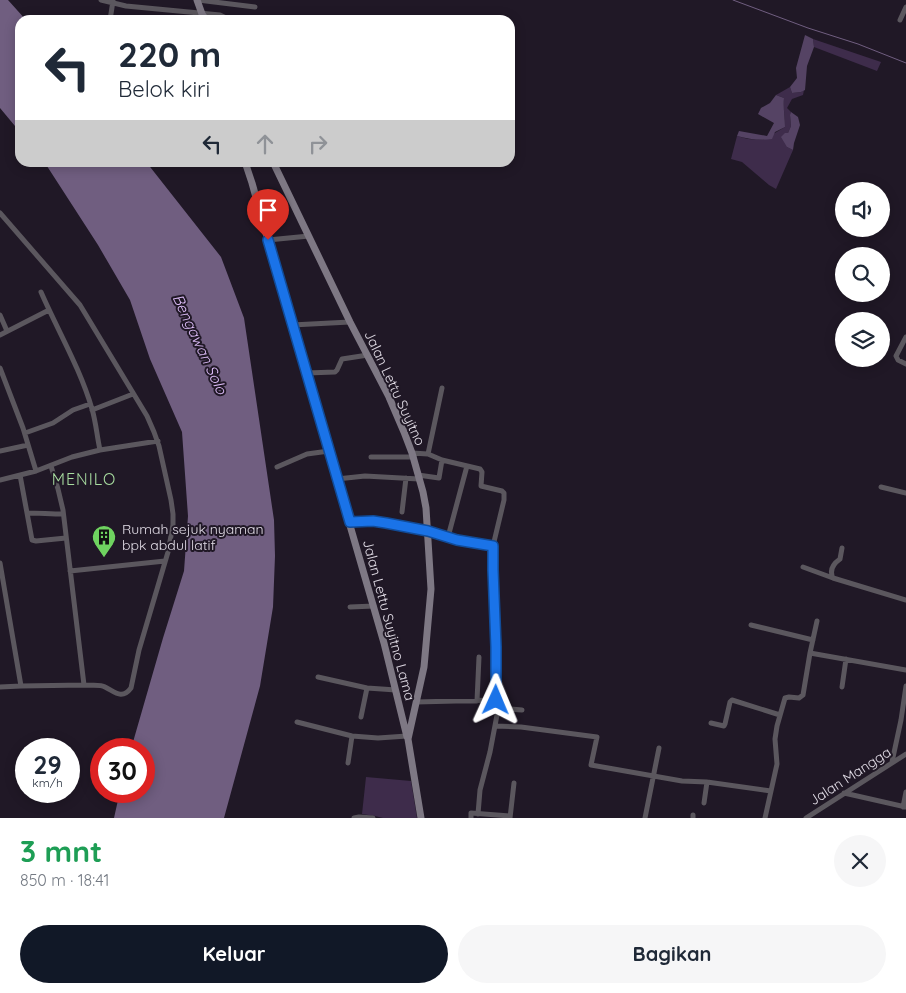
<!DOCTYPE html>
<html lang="id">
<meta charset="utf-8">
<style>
:root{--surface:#fff;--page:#f6f6f7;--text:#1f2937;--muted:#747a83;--accent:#111827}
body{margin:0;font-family:Quicksand,sans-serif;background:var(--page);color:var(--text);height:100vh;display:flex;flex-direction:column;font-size:19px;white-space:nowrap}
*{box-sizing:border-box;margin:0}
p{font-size:16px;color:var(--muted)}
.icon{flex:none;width:28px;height:28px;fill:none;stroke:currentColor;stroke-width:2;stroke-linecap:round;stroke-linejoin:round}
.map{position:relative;height:818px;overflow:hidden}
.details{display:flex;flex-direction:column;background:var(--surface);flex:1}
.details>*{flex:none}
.guide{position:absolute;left:15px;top:15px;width:500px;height:152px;border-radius:15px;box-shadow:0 2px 12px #0003;background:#fff;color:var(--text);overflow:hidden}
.buttons{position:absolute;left:835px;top:182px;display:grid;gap:10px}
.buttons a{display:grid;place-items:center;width:55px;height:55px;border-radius:50%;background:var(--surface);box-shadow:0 2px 12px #0003;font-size:25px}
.speed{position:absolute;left:15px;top:738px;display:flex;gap:10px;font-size:25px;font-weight:700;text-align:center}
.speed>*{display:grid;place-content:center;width:65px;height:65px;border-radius:50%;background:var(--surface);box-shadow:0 2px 12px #0003;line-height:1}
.speed small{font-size:12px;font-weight:400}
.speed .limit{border:8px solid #d22;background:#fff;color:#111}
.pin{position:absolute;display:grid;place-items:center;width:42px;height:42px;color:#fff;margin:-51px -21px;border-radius:50% 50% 50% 0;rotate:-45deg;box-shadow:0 0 5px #0007}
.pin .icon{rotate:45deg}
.me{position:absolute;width:55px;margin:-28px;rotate:1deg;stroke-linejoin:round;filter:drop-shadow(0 0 4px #0008)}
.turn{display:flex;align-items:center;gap:18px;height:105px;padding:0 20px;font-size:22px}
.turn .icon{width:65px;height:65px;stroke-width:2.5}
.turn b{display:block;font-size:35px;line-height:42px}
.lanes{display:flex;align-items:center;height:48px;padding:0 20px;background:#0003;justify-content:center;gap:25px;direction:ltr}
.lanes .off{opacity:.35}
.round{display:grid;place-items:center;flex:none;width:52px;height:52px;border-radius:26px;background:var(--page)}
.head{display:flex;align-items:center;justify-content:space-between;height:85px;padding:0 20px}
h1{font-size:30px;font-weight:700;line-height:38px;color:#1e9e55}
.action{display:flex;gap:10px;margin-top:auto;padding:10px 20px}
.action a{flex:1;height:58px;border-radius:30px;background:var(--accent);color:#fff;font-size:20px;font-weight:700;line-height:58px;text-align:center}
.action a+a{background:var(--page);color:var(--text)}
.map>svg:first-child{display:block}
.green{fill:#3e2c4b}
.forest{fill:#554364}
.water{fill:#705e80}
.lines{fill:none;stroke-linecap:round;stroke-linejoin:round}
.stream{stroke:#705e80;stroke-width:1}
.street{stroke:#5b575e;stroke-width:5}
.secondary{stroke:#7e7884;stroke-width:7}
.route-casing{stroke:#114b97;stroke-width:12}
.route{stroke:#1a73e8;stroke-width:9}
.labels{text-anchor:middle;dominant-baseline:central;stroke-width:4;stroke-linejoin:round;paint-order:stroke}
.street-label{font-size:14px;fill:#e0dbe5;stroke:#201826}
.poi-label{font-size:14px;fill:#e0dbe5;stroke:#201826;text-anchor:start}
.water-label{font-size:15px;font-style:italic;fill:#dbbbf6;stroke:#201826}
.quarter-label{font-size:16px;letter-spacing:1px;fill:#a8dda0;stroke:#201826}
</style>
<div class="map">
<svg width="906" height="818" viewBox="0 0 906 818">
<rect width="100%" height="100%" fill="#201826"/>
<path class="green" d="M813,39L881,62L877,71L814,47Z
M790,87L792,93L801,92L804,90L803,95L792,99L787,108L791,112L790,116L791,126L788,133L787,147L793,150L776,189L769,185L742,162L731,159L737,136L748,139L763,140L785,127C785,117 783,108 784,98L776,95Z
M366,777L411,781L417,818H383L375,816L362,814Z"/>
<path class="forest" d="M805,35L813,39L814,47L807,66L805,90L801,92L792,93L790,87L797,78L796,68Z
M776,95L784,98C783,108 785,117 785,127L775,132L772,139C760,141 749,139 737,136L739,131L767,136L774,123L758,114L761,108L770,103Z
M791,112L798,117L800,125L794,143L793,150L787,147L781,137L785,133H788L791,126L790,115Z"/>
<path class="water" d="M0,0H8L26,20H20V132L0,108Z
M45,163H147L221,257L244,318L274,520L275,556L273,607L260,686L224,818H114L120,791H144V749H131L163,638L184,571L188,516L182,432L150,359L130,300L98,245Z"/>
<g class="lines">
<path class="stream" d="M733,0L808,28L858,44L906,63"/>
<path class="street" d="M101,0L126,6L220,15L224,17L226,20
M198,0L255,7
M110,20L113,1
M900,20L906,7
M0,213L80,305L147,416L154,432L159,446L171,500L173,514V525L168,552L139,650L131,688C122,700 115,692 105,687C100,684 91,686 84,685
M268,240L309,236
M0,315L7,331
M292,325L350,322
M0,335L49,310
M906,337L896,356L898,360L906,364
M0,368L23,428L36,471
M307,373L335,372L337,370L342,359L368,355
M92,410L133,394
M25,433L53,423L73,410L90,404
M100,450L158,441
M0,451L28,445
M412,453L428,454L442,460L480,469L482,472L481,486L502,491L504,493V500L493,546L496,647L497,715L490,752L480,790L478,814
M428,454L442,388
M371,457H414
M277,467L307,454L329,451
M20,475L32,540L36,541L66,538
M418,475L439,478L442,460
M337,479L365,476L419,479
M0,480L36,471L72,457L100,450C97,437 96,422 92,409C80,368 58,331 41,292
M881,487L906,493
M402,512L406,478
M27,513C39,513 51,514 63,514
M350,521H373L386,523L428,531L457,540L493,546
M448,537L467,466
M842,548L840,559C833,564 829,570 833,578L906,600
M0,563L21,686L0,687
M803,567L833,578
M70,571L165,561
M350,607L374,606
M751,625L813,640
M810,653L817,621
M318,677L367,688L396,690
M21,686L84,685L63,510L58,489L51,466
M842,687L846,659
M477,701L479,657
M416,702L496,700
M497,708L522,710
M361,717L367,688
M297,722L352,736L378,738L407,736
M711,723L724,726L725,724L730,702L732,700L780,715
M495,726L521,727L597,737L591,765L682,781L707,782L771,791
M892,762L901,720L906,686
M348,763L352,736
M844,793L906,807
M704,803L707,782
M903,807L906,792
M354,818L359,817L373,818
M471,818V813L510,816
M510,818L514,783
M645,818L659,748
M693,818V815
M765,818L777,764L775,739L777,726L785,698L789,697L799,698L803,695L810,653L906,670
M806,818L906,754"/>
<path class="secondary" d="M197,0L202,14L206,20
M245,162L252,183L281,287L384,643L407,737
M273,162L350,322L389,397L404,432L412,453L423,492L426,508L431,589L424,667L408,739L421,818"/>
</g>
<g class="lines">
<g class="route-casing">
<path id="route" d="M268,240L350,522L373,521L386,523L428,531L457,540L493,546V570L496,647V700"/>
</g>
<use href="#route" class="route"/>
</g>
<defs>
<g id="building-pin" transform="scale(1.25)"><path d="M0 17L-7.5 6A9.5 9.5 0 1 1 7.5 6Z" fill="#6fd360" stroke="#201826"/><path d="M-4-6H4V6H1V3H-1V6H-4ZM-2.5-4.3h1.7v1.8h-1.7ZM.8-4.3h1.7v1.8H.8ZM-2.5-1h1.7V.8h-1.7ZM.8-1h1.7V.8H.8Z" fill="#111"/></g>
</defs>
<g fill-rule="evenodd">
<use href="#building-pin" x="104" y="537"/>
</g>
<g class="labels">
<g class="street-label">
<text transform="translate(395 388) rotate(65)">Jalan Lettu Suyitno</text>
<text transform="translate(389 620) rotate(75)">Jalan Lettu Suyitno Lama</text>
<text transform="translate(850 776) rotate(-33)">Jalan Mangga</text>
</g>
<g class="poi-label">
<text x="122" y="529">Rumah sejuk nyaman<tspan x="122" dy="16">bpk abdul latif</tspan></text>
</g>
<g class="water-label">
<text transform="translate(200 344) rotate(65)">Bengawan Solo</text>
</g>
<g class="quarter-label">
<text x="84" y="479">MENILO</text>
</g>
</g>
</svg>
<div class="buttons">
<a><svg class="icon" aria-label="sound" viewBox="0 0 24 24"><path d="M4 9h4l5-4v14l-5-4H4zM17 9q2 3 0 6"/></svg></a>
<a><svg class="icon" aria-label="search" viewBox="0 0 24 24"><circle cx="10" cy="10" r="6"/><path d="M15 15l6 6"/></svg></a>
<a><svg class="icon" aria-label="layers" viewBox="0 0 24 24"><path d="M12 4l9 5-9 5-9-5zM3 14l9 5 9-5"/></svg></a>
</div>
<div class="speed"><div>29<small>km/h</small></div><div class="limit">30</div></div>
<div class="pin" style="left:268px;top:240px;background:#d93025"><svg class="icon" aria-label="arrive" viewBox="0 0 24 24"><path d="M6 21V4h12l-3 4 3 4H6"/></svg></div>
<svg class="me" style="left:496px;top:700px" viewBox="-20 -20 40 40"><path d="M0-17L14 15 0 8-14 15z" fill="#1a73e8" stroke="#fff" stroke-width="4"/></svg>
<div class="guide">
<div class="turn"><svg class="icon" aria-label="left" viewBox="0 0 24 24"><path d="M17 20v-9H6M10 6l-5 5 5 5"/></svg><div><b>220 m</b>Belok kiri</div></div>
<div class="lanes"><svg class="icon" aria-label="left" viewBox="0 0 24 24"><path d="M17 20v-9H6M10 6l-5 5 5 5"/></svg><svg class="icon off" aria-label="ahead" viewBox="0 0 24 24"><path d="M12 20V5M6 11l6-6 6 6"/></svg><svg class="icon off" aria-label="right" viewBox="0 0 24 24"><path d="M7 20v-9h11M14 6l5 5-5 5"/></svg></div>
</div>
</div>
<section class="details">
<div class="head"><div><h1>3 mnt</h1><p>850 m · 18:41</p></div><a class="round"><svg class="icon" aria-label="close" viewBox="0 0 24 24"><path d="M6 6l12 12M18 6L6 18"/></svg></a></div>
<div class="action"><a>Keluar</a><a>Bagikan</a></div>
</section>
